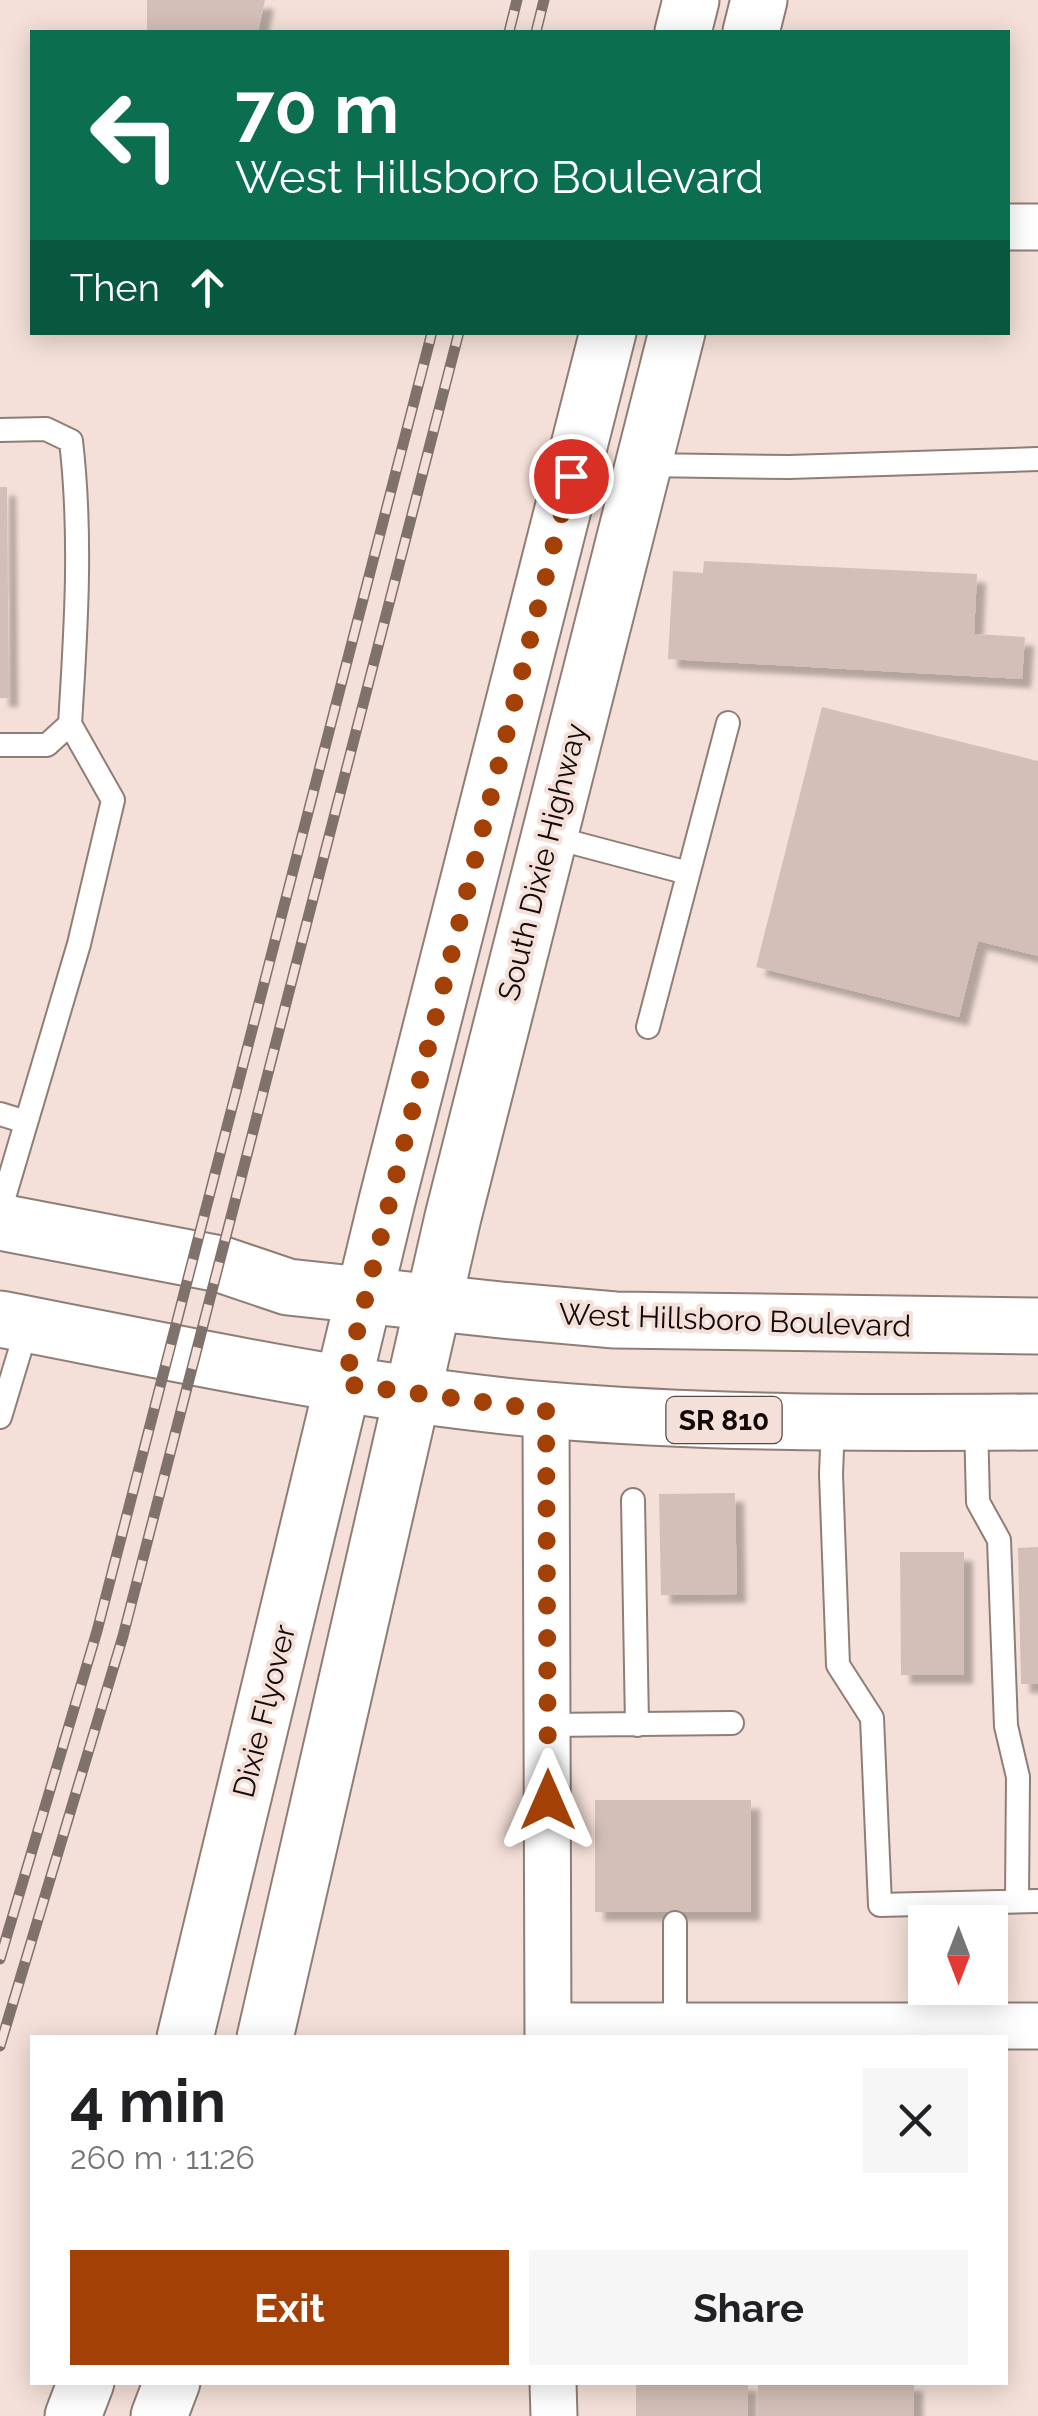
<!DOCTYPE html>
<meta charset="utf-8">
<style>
:root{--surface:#fff;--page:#f6f6f6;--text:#202124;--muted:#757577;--accent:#a34006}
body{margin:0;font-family:Raleway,sans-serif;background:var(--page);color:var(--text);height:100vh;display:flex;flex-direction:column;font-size:38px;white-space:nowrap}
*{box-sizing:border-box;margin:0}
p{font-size:32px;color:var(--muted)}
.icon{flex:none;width:55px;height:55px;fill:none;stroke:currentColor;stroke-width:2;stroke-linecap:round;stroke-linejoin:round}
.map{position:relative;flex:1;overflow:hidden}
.sheet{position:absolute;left:30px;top:2035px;width:978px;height:350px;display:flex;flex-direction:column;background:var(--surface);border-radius:0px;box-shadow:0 5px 25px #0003}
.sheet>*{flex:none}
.banner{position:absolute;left:30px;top:30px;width:980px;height:305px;border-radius:0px;box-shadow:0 5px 25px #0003;background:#0b6e4f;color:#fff;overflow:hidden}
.needle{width:65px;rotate:180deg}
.fabs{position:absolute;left:908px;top:1905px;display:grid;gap:20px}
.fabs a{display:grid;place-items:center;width:100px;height:100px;border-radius:0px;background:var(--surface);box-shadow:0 5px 25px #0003;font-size:50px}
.pin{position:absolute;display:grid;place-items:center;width:85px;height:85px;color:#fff;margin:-42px;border:5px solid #fff;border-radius:50%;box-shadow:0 2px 10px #0007}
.me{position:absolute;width:110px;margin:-55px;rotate:0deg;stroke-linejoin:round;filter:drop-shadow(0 0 8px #0008)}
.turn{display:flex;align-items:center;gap:35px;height:210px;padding:0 40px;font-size:45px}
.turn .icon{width:130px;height:130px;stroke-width:2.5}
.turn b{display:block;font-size:70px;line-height:85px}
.then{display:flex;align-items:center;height:95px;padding:0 40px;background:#0003;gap:20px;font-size:38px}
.round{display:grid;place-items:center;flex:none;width:105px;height:105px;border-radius:0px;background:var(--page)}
.summary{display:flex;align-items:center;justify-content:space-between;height:170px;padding:0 40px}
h1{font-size:60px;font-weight:700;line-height:75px}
.primary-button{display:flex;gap:20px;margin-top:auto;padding:20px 40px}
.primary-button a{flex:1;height:115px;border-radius:0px;background:var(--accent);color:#fff;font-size:40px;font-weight:700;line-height:115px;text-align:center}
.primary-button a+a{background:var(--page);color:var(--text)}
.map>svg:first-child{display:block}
.building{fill:#d3bfb7;filter:url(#shadow)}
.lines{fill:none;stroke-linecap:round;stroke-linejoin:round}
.service-casing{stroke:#907e76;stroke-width:26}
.minor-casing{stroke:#907e76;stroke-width:49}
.secondary-casing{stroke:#907e76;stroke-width:59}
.primary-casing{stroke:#907e76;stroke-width:59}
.service{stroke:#fff;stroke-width:22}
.minor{stroke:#fff;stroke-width:45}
.secondary{stroke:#fff;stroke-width:55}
.primary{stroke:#fff;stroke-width:55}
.rail-casing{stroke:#7f726d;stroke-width:11}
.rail{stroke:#f4e0d8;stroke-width:8;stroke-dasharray:22;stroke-linecap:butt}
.route{stroke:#a34006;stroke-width:18;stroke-dasharray:0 32.4}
.labels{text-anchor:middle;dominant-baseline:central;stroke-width:8;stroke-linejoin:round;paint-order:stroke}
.shield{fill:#f4e0d8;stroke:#554a46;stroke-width:2.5}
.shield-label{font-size:28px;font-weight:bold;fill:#110a08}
.street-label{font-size:30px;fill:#110a08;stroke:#f4e0d8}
</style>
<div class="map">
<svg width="1038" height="2416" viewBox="0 0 1038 2416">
<defs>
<filter id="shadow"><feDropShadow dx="9" dy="9" stdDeviation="2.5" flood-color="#0004"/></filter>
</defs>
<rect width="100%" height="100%" fill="#f4e0d8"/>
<path class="building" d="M147,0H265L258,32H147Z
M0,487H7L9,698H0Z
M704,561L977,574L974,634L1025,637L1022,679L668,659L673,571L703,573Z
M822,707L1038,761V956L978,941L959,1017L756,967Z
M735,1493L737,1594L661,1595L659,1494Z
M1038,1547V1684H1021L1018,1548Z
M900,1552H964V1675H901Z
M595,1800H751V1912H595Z
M636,2382H748V2416H636Z
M758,2382H914V2416H758Z"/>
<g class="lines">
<g class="service-casing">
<path id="service" d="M0,430L46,429L71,441C82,535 76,630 70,724L47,745H0
M643,465L789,467L1038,459
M548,836L688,873
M648,1027L728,723
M0,1114L26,1122
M0,1211L79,944L113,800L70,724
M0,1417L28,1324
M976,1422L978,1502L999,1540L1006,1726L1018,1777L1017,1901
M833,1423L831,1474L838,1665L872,1718L880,1905L1038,1901
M633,1500L637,1725
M548,1725L732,1723
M675,1923V2026"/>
</g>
<g class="minor-casing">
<path id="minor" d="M1008,227H1038
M546,1410L548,2038
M548,2026H1038
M553,2382L554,2416"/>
</g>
<g class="secondary-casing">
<path id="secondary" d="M683,32L691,0
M751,32L759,0
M185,2038L387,1201L608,332
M265,2038L453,1217L677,332
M73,2416L86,2382
M159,2416L172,2382"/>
</g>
<g class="primary-casing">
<path id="primary" d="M0,1222L220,1264L288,1287L501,1310L615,1320L1038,1326
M0,1319C181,1354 362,1394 546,1410C710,1424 874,1423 1038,1422"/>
</g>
<use href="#service" class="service"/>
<use href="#minor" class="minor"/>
<use href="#secondary" class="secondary"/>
<use href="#primary" class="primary"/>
<g class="rail-casing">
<path id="rail" d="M509,32L517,0
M536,32L544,0
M0,1959L97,1631L432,332
M0,2046L123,1636L459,332"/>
</g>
<use href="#rail" class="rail"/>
</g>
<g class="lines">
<path class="route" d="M548,1800L546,1410L344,1384L571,476"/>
</g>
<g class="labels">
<rect class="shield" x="666.5" y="1397" width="115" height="46" rx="8"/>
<g class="shield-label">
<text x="724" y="1420">SR 810</text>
</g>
<g class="street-label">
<text transform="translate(542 862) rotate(-76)">South Dixie Highway</text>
<text transform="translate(735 1320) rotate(2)">West Hillsboro Boulevard</text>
<text transform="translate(264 1711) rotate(-76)">Dixie Flyover</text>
</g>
</g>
</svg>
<div class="fabs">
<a><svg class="needle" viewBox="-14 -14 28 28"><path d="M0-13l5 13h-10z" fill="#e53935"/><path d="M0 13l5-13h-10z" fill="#757577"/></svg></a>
</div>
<div class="pin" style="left:571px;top:476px;background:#d93025"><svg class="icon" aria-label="arrive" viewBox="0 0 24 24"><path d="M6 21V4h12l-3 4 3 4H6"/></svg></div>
<svg class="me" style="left:548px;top:1800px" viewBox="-20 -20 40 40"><path d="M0-17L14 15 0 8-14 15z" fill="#a34006" stroke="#fff" stroke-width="4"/></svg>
<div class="banner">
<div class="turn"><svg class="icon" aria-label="left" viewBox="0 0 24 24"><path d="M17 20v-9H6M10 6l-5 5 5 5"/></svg><div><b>70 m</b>West Hillsboro Boulevard</div></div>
<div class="then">Then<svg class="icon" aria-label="ahead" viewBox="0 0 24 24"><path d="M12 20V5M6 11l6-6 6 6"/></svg></div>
</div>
<section class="sheet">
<div class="summary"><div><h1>4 min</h1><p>260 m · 11:26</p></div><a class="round"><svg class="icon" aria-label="close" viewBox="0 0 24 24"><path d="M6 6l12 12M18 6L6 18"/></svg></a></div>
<div class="primary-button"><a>Exit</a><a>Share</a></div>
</section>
</div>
